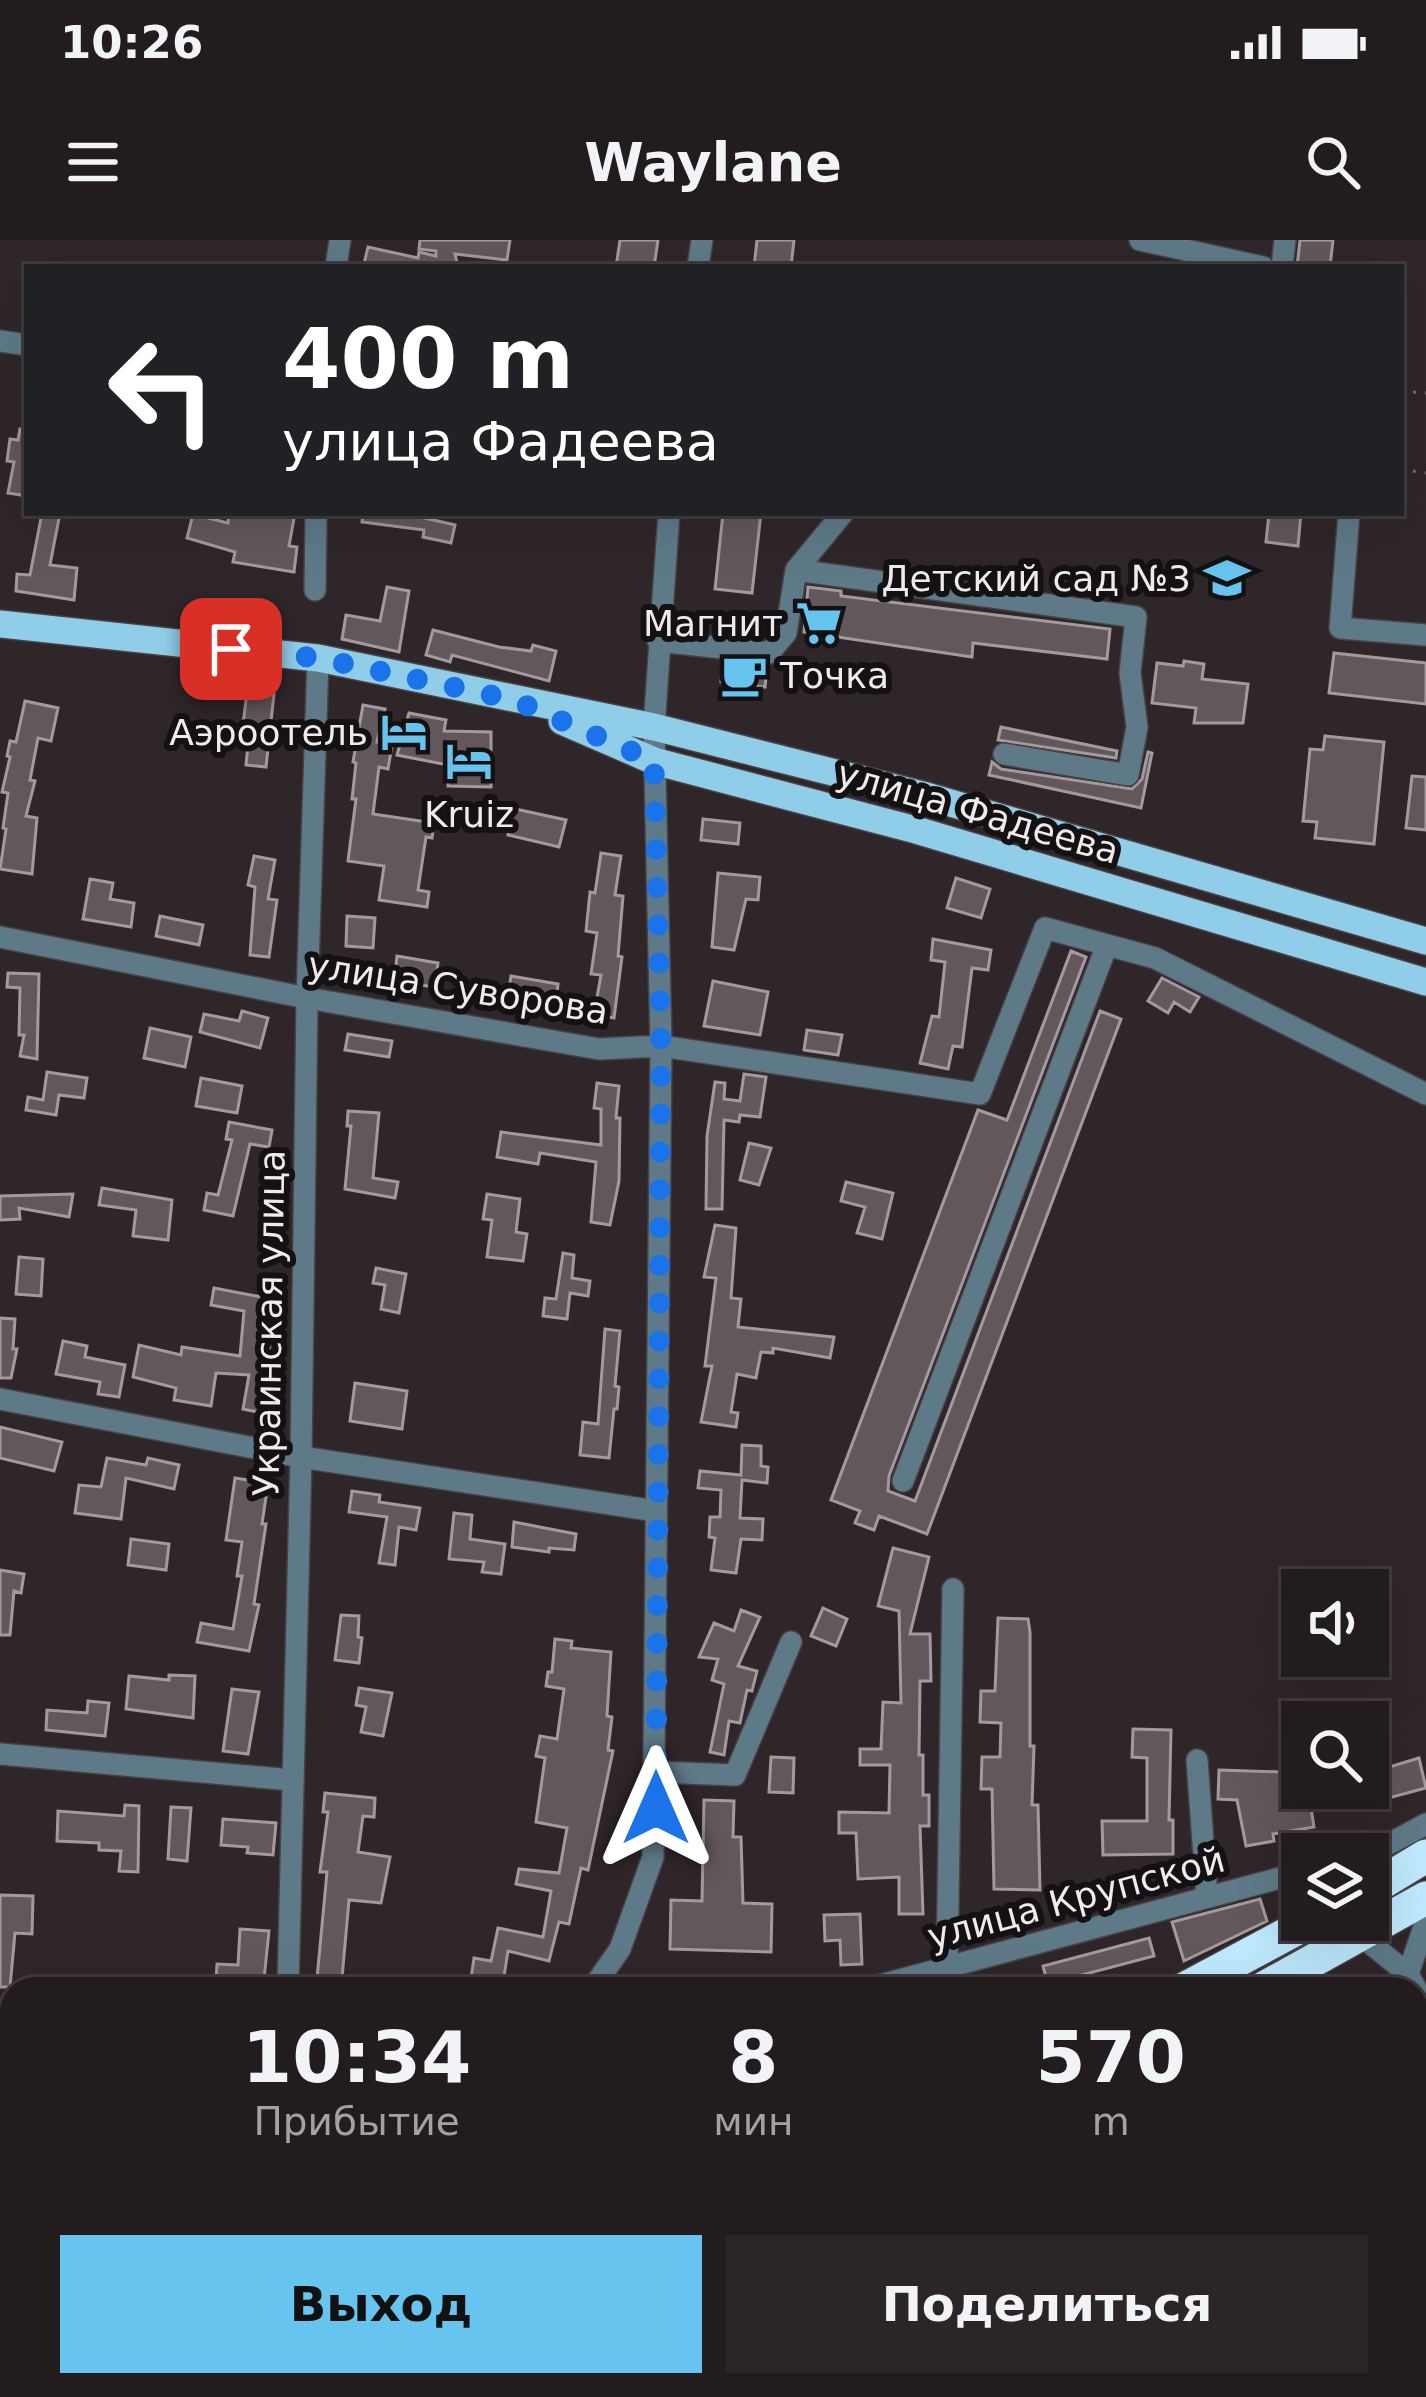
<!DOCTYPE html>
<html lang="ru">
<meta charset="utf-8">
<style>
:root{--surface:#231c1f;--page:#2b2528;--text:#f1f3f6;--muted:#a3a1a4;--line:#403a3d;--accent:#66c4ef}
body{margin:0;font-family:"DejaVu Sans",sans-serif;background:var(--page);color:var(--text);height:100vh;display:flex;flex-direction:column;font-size:45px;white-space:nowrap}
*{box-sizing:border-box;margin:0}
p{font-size:39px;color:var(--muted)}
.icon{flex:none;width:66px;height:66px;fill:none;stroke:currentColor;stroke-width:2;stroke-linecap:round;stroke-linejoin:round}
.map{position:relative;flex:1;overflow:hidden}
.side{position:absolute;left:0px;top:1737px;width:1428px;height:420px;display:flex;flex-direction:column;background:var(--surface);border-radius:36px 36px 0 0;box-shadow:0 12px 48px #0002,0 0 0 3px var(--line)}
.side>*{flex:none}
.banner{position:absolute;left:24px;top:24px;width:1380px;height:252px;border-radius:0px;box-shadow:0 12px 48px #0002,0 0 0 3px var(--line);background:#202124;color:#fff;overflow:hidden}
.buttons{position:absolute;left:1281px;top:1329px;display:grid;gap:24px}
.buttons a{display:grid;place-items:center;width:108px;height:108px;border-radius:0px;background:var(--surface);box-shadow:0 12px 48px #0002,0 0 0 3px var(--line);font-size:60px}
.pin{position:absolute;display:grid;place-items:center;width:102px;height:102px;color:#fff;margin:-51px;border-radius:24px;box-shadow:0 6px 18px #0006}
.me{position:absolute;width:132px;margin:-66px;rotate:0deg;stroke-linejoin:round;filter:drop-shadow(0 0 9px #0008)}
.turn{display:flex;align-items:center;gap:42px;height:252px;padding:0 60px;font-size:54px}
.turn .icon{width:156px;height:156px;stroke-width:2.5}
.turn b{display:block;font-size:84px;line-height:102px}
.eta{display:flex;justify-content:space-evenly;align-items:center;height:204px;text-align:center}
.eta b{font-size:72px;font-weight:700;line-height:84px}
.button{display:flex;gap:24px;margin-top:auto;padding:24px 60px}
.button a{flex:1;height:138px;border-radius:0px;background:var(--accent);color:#111;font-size:48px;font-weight:700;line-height:138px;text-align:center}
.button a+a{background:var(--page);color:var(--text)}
.status{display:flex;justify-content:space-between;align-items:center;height:84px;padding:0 60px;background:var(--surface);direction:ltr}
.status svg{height:33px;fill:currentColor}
header{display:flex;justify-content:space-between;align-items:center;height:156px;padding:0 60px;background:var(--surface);font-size:54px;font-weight:700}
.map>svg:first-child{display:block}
.building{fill:#62585b;stroke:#a4999d;stroke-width:3}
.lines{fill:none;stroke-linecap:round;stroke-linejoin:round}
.minor-casing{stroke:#4a4144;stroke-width:24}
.major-casing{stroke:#4a4144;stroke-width:30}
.highway-casing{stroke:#4a4144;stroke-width:36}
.path{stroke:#776f71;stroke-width:3;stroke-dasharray:3 9;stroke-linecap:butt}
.minor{stroke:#5e7a88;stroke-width:21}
.major{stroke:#90cde9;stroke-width:27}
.highway{stroke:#bfe9fe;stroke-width:33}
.route{stroke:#1a73e8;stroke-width:21;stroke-dasharray:0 37.8}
.labels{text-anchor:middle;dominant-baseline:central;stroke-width:12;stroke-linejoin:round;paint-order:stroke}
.poi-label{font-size:36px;fill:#f0eaec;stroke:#141112;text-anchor:end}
.street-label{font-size:36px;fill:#f0eaec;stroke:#141112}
</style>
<div class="status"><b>10:26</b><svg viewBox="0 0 49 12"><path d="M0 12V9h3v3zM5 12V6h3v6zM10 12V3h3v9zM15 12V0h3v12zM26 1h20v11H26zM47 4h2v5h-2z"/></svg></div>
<header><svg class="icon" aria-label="menu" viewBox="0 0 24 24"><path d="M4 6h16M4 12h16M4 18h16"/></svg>Waylane<svg class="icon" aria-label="search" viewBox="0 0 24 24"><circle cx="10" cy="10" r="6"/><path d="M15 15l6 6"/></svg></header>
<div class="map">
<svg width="1426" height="2157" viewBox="0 0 1426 2157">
<rect width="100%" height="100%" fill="#2f2629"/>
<path class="building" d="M420,0H510L507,20L455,14L458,27L364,24L368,7L418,18L419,12L436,16V11L419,9Z
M620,0H658L654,27H616Z
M757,0H794L791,27H754Z
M1300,0H1333L1330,27H1297Z
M20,189L27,190V256L8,253L14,222L7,221L10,199L18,200Z
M42,273H60L50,325L77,328L74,360L16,351L17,334L30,335Z
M229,273H295L289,306L297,307L294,332L233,322L235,312L187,298L193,274L228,283Z
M363,273H403L455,285L451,303L423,297L424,290L362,282Z
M723,273H761L752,353L715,349Z
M1269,273H1301L1298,306L1266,302Z
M387,347L409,351L399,412L342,399L346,375L380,381Z
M808,347L841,351V356L1110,389L1107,419L973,403L972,417L804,392Z
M433,390L499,407L531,411L533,405L556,411L549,441L452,415L450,422L426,415Z
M1334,413L1426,423V464L1329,453Z
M1184,421L1204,424L1202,439L1248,444L1243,483H1194L1196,468L1152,463L1157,423L1183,426Z
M723,423L767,428L765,447L721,442Z
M247,451L274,454L266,527L246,525L249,494H242Z
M25,461L58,468L51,501L38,498L30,540L35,541L26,576L37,578L32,634L0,629L6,589L3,588L8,553L2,552L10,517L7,516L10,501L16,502Z
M363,465L385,469L377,502L392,506L388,529L379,527L373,574L434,583L432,598L426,597L418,650L429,652L427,667L379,660L384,626L348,621L356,559H352L356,523L353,522Z
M409,473L446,480L444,491L491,492V547L448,546V525L397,515Z
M1001,487L1117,511L1116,518L998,500Z
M1325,496L1384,502L1374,604L1315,598L1317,582L1303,581L1310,509L1323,510Z
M1148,512L1152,513L1141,568L989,535L992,522L1001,529L1132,549L1142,539Z
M1412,536L1426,537V590L1406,588Z
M511,568L566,580L559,607L508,595Z
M703,579L740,583L738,604L701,600Z
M601,613L621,616L615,655L623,656L618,716L622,717L614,778L594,774L601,735L591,734L597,693L586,691L590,652L595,653Z
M254,616L275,620L268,659L277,660L269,717L250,715L255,647L248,645Z
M718,633L760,637L758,660L746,659L734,710L712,707Z
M956,638L990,649L981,678L947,668Z
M90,639L113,643L110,659L134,663L131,687L83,679Z
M160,676L203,685L199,705L156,696Z
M347,676L375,678L373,708L346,706Z
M933,699L991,710L988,730L972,728L962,807L953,806L948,829L920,823L932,776L939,777L945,722L931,720Z
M1071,711L1086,717L889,1236L888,1251L915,1261L1100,771L1121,779L927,1294L879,1276L874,1290L855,1283L860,1271L831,1260L978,870L1007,880Z
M397,716L438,723L434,747L394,741Z
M8,733L39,734L37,819L20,816L24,795H19L20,748L7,747Z
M511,736L558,744L555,770L507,762Z
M1162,738L1199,757L1190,772L1174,762L1168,773L1148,761Z
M713,741L768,752L760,795L704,786Z
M242,771L268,778L260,808L200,792L204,774L239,781Z
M150,788L191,797L185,827L144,818Z
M807,790L842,795L838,815L804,810Z
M348,794L392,801L389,817L345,810Z
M47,832L87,838L84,858L59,855L56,875L26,870L28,857L43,860Z
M744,834L766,837L760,877L740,875L739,882L724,880L722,969H706L707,896L715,842L725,843L724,859L740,861Z
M201,838L242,846L237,873L196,866Z
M597,843L619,846L616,878H620L619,941L610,985L591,982L596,922L540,913L538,924L497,917L501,892L601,905V869L594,868Z
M348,871L379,873L373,938L398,942L395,958L345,949L351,886H347Z
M229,882L272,890L269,907L250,904L233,976L204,970L207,953L218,955L232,900L226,899Z
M749,903L771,908L759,945L740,940Z
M846,942L893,953L882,999L857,993L865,967L841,961Z
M102,948L172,960L168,1000L133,996L136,970L99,965Z
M73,954L69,977L19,968L20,979L0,980V956Z
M487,954L520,959L516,992L527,994L523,1021L487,1017L492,980L483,979Z
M715,985L736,988L731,1058L741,1059L738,1087L834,1097L830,1118L773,1108V1113L761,1112L756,1138L737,1134L731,1172L738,1173L736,1187L701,1182L712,1126H705L716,1038L704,1037Z
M563,1013L574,1015L572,1038L590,1041L588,1056L570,1053L567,1079L543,1076L545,1058L556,1059Z
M19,1017L43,1019L41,1056L16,1054Z
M376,1028L406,1034L399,1073L381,1069L385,1045L373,1043Z
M214,1048L267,1058L262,1089L271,1090L263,1173L243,1169L249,1135L216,1133L211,1166L174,1160L176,1148L133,1137L139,1105L181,1115L182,1107L240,1116L244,1071L211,1065Z
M0,1078L15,1079L13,1109H17L11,1138H0Z
M605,1089L620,1091L615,1146L619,1147L617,1169H614L609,1218L580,1215L583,1182L598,1184Z
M63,1101L87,1106L85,1117L125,1125L119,1157L98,1154L100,1142L56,1134Z
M355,1143L407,1151L402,1189L350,1181Z
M0,1187L62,1202L54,1231L0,1218Z
M742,1205L761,1206V1226L768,1227L767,1243L742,1240L740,1278L763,1279L762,1300L741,1299L736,1333L711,1330L715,1298L709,1297L710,1277H720L721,1250L698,1248L700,1231L741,1235Z
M107,1218L146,1225L148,1218L179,1225L174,1249L126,1238L121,1279L75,1273L79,1245L101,1247Z
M235,1238L268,1243L262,1284H266L254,1364L259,1365L249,1411L197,1402L201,1383L233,1389L242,1336H237L242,1302L226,1300Z
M352,1251L380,1255L379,1262L420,1268L416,1290L399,1287L395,1325L379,1323L387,1277L349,1272Z
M454,1273L472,1275L470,1299L505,1304L501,1334L482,1332L484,1322L449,1319Z
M514,1282L576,1294L574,1310L549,1308V1312L512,1307Z
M131,1299L169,1304L166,1330L128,1325Z
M893,1308L929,1317L910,1394H930L931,1441H920L919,1515H923V1555H929V1586H920L923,1674H899V1637L858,1639L856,1593H839V1572L889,1573L890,1525H860V1509H881L883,1462L901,1463L899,1371L878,1366Z
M0,1330L24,1334L21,1353L14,1351L10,1395H0Z
M823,1368L847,1379L836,1406L811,1396Z
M741,1370L760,1377L738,1426L757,1431L752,1451L747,1450L740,1483L729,1481L724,1515L710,1512L724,1444L712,1440L718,1419L699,1417L714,1383L734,1391Z
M341,1375L359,1376L358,1397L362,1398L359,1423L335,1420Z
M998,1378L1028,1379L1030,1392V1506H1034L1032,1565H1038L1040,1650L994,1649L992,1549H981L982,1517H1000L1001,1483L980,1482L981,1451H995Z
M555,1399L572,1401L571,1408L611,1412L607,1476L612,1477L608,1510L613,1511L588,1630L581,1628L569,1684L559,1682L549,1721L508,1711L503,1743L471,1738L474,1718L491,1721L498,1688L543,1697L551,1651L516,1644L519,1629L559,1633L567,1588L536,1582L545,1518L536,1516L540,1496L557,1499L564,1449L546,1446L548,1432H552Z
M169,1435L195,1436L193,1478L126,1469L129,1436L169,1440Z
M359,1448L392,1453L383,1496L361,1492L366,1467L356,1465Z
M232,1449L259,1452L248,1514L223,1511Z
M88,1461L109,1463L105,1496L46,1490L47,1470L87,1473Z
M1133,1489L1171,1490L1169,1580H1173V1614L1103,1615L1102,1581H1147V1518L1132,1517Z
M771,1517L794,1518L793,1553L769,1552Z
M1419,1518L1426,1548L1385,1559L1376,1531Z
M1219,1530L1284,1532V1566L1310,1562L1314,1587L1273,1594L1274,1601L1246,1606L1237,1560L1218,1559Z
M325,1553L375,1558L374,1577L363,1576L358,1612L390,1617L381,1663L349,1660L341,1749H316L327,1632H320L328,1572H323Z
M704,1560L734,1561L733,1597H741L743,1663L772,1664L771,1712L670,1709L671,1660L702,1661Z
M125,1565L139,1566L138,1632L119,1631L121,1611L99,1610V1603L57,1601L58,1571L124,1576Z
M171,1567L191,1568L187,1621L168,1619Z
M223,1579L276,1583L273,1615L247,1613L248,1607L221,1605Z
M0,1655L33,1656L32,1694L15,1693L10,1747H0Z
M1260,1659L1267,1681L1184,1721L1172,1682Z
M860,1674L862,1724L841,1725L840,1700L825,1701L824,1675Z
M240,1689L269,1691L263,1749H224L225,1740H216L217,1724L238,1725Z
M1149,1698L1154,1716L1074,1737L1077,1749H1049L1043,1726Z"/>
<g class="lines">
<g class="minor-casing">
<path id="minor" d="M1140,0L1263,27
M336,27L340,0
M698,27L702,0
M1282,27L1285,0
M0,101L27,105
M1349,273L1340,388L1426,395
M796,330L843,273
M315,350L316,273
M658,401L769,413L786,393L796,330L1136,377L1130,433L1137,487L1128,535L1004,514
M0,697L307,758L599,809L661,806L980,854L1045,688L1155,718L1426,854
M0,1159L301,1217L656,1271
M903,1241L1107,705
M0,1514L292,1540
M1197,1520L1207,1657
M656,1532L735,1535L791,1402
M1368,1615L1426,1584
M1365,1699L1408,1734L1416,1749
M947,1726L953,1349
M1408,1734L1426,1681
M288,1749L301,1217L307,758L318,418
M592,1749L620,1709L653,1617L661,806L654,487L669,273
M866,1749L1302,1632
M0,1852H12
M0,2010L12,1972
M1416,2104L1426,2112
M563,2145L583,2157
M430,2157L447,2151L465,2157"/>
</g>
<g class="major-casing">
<path id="major" d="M0,384L318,418L654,487L923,555L1426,701
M562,481L654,521L916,590L1426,742"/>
</g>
<g class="highway-casing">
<path id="highway" d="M1368,1651L1426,1616
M1184,1749L1313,1680
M1262,1749L1426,1658
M215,2157L244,2145
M324,2157L352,2145"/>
</g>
<path class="path" d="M1401,151L1426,153
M1401,229L1426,233
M495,2157L496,2145"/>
<use href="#minor" class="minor"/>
<use href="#major" class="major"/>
<use href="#highway" class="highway"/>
</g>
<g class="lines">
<path class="route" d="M231,409L318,418L514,460L654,521L661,806L656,1568"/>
</g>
<defs>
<g id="school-bare" transform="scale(3.6)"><path d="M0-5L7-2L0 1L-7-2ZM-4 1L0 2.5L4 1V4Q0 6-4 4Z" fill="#66c4ef" stroke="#141112" stroke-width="2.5" paint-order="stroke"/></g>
<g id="supermarket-bare" transform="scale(3.6)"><path d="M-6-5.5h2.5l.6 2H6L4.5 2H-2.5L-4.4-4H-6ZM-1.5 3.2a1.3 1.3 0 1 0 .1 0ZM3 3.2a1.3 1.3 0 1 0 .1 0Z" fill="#66c4ef" stroke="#141112" stroke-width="2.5" paint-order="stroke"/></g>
<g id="cafe-bare" transform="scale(3.6)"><path d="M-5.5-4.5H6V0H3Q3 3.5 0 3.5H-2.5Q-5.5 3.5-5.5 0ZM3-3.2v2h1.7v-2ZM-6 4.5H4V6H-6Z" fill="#66c4ef" stroke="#141112" stroke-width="2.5" paint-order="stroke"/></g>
<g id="hotel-bare" transform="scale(3.6)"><path d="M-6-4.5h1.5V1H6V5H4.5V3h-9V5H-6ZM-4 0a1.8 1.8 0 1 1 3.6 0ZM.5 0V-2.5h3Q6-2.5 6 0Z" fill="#66c4ef" stroke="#141112" stroke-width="2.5" paint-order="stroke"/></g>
</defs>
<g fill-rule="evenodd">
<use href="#school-bare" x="1227" y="338"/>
<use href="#supermarket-bare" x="819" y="383"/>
<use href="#cafe-bare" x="744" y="435"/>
<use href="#hotel-bare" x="404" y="492"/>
<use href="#hotel-bare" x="469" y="521"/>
</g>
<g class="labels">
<g class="poi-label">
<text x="1191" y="338">Детский сад №3</text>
<text x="783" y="383">Магнит</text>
<text x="780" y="435" text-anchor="start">Точка</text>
<text x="368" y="492">Аэроотель</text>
<text x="469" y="574" text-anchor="middle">Kruiz</text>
</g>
<g class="street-label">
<text transform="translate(978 572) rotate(16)">улица Фадеева</text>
<text transform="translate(458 748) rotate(9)">улица Суворова</text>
<text transform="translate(269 1083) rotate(-89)">Украинская улица</text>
<text transform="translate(1076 1658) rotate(-15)">улица Крупской</text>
</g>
</g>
</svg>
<div class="buttons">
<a><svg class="icon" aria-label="sound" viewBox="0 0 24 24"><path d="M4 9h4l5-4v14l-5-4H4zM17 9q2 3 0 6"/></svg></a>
<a><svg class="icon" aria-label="search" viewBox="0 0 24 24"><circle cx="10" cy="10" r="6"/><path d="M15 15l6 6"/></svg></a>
<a><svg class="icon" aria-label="layers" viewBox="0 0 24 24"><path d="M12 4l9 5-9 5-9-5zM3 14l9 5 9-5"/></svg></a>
</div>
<div class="pin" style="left:231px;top:409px;background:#d93025"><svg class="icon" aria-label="arrive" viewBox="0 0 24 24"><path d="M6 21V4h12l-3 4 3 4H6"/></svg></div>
<svg class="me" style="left:656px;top:1568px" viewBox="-20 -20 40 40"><path d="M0-17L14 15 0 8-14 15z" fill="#1a73e8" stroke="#fff" stroke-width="4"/></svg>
<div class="banner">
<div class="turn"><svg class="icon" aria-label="left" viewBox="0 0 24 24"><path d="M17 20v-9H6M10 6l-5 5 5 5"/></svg><div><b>400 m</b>улица Фадеева</div></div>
</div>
<section class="side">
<div class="eta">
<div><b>10:34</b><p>Прибытие</p></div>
<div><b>8</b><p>мин</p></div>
<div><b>570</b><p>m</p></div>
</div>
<div class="button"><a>Выход</a><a>Поделиться</a></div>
</section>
</div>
